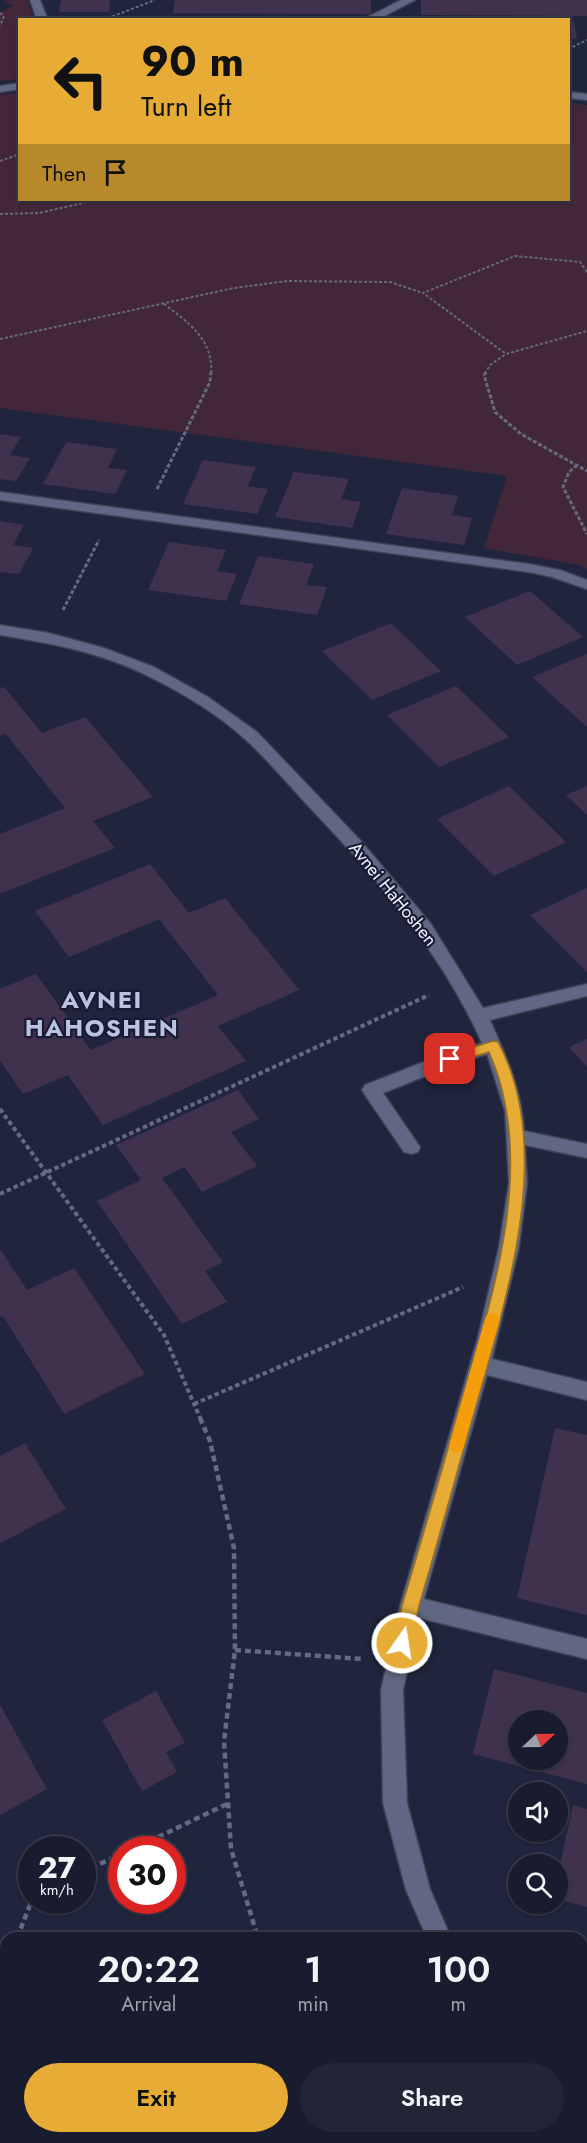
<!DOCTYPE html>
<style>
:root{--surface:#181c2e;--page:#212536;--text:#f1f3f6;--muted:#9fa1aa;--line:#363a4a;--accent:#e6ac36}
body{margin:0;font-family:Jost,sans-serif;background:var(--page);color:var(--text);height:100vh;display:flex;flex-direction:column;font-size:22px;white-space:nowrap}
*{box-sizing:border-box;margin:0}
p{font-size:20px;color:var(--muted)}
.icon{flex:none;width:33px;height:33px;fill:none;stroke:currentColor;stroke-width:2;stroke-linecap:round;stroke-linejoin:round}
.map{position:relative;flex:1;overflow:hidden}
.sheet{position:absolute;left:0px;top:1932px;width:588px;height:212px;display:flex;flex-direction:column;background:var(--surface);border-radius:18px 18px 0 0;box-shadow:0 2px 4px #0004,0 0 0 2px var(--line)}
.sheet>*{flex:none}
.guide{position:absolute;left:18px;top:18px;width:552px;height:183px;border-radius:0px;box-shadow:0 2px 4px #0004,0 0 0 2px var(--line);background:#e6ac36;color:#111;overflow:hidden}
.needle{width:39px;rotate:68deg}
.controls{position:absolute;left:508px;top:1710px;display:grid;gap:12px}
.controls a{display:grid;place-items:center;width:60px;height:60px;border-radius:50%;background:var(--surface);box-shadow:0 2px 4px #0004,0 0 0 2px var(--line);font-size:30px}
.speed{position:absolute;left:18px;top:1836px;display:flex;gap:12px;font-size:30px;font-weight:700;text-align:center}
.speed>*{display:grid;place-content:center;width:78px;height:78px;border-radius:50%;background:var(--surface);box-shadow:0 2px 4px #0004,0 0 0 2px var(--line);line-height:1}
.speed small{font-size:15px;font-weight:400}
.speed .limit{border:9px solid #d22;background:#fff;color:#111}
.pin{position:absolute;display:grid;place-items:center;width:51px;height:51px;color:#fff;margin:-26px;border-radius:12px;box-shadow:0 3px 9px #0006}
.me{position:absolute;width:66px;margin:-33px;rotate:13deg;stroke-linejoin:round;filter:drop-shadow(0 0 4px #0008)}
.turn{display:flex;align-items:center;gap:21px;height:126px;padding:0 24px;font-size:27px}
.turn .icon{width:78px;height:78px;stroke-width:2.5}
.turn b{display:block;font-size:42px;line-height:51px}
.then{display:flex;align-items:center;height:57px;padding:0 24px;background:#0003;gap:12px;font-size:22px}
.eta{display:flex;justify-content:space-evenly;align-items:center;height:102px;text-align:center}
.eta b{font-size:36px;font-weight:600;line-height:42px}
.button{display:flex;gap:12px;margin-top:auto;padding:12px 24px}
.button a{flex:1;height:69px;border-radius:36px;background:var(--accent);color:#111;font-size:24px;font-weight:600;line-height:69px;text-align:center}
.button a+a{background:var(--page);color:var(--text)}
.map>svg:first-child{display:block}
.green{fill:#412738}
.building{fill:#40324c;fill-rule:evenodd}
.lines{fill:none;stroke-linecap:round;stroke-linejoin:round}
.minor-casing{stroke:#3c3f54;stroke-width:3}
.path-far3{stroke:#656a7d;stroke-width:2;stroke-dasharray:3 2;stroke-linecap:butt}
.path-far2{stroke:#656a7d;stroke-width:3;stroke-dasharray:4 2;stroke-linecap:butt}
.path-far1{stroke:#656a7d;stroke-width:4;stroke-dasharray:4.5 3;stroke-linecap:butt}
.path{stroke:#656a7d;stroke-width:4.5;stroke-dasharray:6 4;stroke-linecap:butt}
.minor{fill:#606784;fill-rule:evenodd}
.route{fill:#e6ac36;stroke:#967023;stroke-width:1.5}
.slow{fill:#f59e0b}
.labels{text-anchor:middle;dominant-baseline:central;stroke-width:4.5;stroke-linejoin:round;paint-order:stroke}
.street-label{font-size:18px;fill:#eff2fc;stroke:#171b33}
.district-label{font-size:24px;font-weight:bold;letter-spacing:1.5px;fill:#bbc3e3;stroke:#171b33}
</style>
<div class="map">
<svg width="587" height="2143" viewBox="0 0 587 2143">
<rect width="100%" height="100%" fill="#20253d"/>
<path class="green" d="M4,0H27L34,19L20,20L19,79L0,81V12L13,6Z
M19,93L20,200H568L569,103L587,105V569L579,565L484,548L507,476L0,408V95Z"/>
<path class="building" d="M61,0H110L109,12H59Z
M175,0H371V14L173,13Z
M421,0H587V16L421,15Z
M123,17H198V20H122Z
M568,22H574L577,39H568Z
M0,434L21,437L10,455L30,458L16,481L0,479Z
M66,442L117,449L108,468L127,470L115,494L43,484Z
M203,460L256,467L248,486L268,489L257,514L183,504Z
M294,472L349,479L341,499L361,502L352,528L275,517Z
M402,488L458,496L452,515L472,518L464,545L386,534Z
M0,521L24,525L13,545L33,548L19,574L0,572Z
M169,542L226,550L217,571L237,574L226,601L148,590Z
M258,556L314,564L306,585L327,587L317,615L239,604Z
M530,591L583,637L517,665L465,617Z
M391,623L441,671L372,700L322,651Z
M587,654V727L532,677Z
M456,686L509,737L439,767L387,715Z
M4,687L42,733L85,717L153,797L93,821L115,848L0,894V834L65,808L6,734L0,736V688Z
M509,786L566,842L494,876L437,819Z
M587,786V815L566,795Z
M150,864L189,913L225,898L299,990L218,1026L246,1061L103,1125L68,1075L23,1094L0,1060V989L36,974L91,1050L218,995L159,919L69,957L35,911Z
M587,888V972L530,915Z
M587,1039V1067L569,1047Z
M238,1090L259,1119L231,1132L257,1166L202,1192L184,1167L162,1178L223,1262L205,1271L227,1302L182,1324L97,1201L141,1180L116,1145Z
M0,1249L27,1290L74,1268L145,1374L64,1414L3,1316L0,1317Z
M555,1428L587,1435V1615L517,1598Z
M25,1443L66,1509L0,1543V1456Z
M494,1669L587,1693V1784L473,1754ZM519,1720H558V1760H519Z
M156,1691L185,1743L166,1752L177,1772L142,1791L102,1720Z
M0,1705L47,1789L0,1815Z
M573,1805L587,1809V1907L558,1899V1875Z
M89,2138H206L207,2139L201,2143H92Z"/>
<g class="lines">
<g class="minor-casing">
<path id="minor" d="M30,0H40L48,20H37Z
M401,0H415L377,20H362Z
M20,83V89L0,92V86Z
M568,92L587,94V100L568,98Z
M0,492L529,564L560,570L587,580V589L552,577L529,572L0,500Z
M0,625L49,633L104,648L154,667L208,697L257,732L361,841L431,924L483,1008L587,984V996L490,1020C506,1056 522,1091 524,1131L587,1144V1158L525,1145L527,1183L519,1247L492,1359L587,1382V1400L487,1375L424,1599L587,1639V1659L419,1618L403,1690L407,1803L430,1889L451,1938H427L406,1890L383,1803L381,1690L400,1606L478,1337L499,1247L509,1183L505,1111L487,1054L456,1064L383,1093L420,1147L418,1152L411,1154L404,1152L365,1095L362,1090L365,1085L444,1054L482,1043C443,955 380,882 315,813C292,789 271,763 246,740C218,714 179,691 144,674C99,652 49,643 0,635Z
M582,2128L587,2131V2143H565L563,2138H582Z"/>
</g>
<path class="path-far3" d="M0,13L4,16L0,26
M103,20L155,0
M568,49L587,40
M0,161L20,154
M0,214L39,213L96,200
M587,272L580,262L515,256L423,293L506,354L587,331
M164,304C188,322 214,340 211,374
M0,339L234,288L287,281L390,282L423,293
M485,374L490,365L506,354"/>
<path class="path-far2" d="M486,372L484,375L495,412L521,434L587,471
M577,465L569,472L563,487L587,534
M157,489L210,382L211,372
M63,610L99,540"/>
<path class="path-far1" d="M0,1109L164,1335L201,1420
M0,1194L429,995
M194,1404L463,1287"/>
<path class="path" d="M200,1418L210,1441L234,1548L235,1650L224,1741L231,1849L258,1938
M235,1650L363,1659
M131,1850L229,1803
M82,1872L122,1854
M17,1938L32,1900
M0,1983L6,1967
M367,2138L372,2143
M286,2143L296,2138"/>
<use href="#minor" class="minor"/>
</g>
<path class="route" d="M493,1041L498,1042C557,1151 504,1307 472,1418C455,1481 437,1544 419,1606L411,1643L408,1649L402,1651L396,1649L394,1643L402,1606C421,1542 440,1478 458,1413C491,1302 539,1164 489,1052L450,1064L443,1059L445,1056Z"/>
<path class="slow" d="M492,1313L498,1315L500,1319L464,1446L462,1451L456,1453L451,1451L449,1446L485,1319L487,1315Z"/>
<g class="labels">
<g class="street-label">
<text transform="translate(393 894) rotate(51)">Avnei HaHoshen</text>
</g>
<g class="district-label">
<text x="102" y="999">AVNEI<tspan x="102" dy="28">HAHOSHEN</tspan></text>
</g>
</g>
</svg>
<div class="controls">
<a><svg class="needle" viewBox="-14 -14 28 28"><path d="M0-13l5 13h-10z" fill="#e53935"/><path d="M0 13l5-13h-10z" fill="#9fa1aa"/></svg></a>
<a><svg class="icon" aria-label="sound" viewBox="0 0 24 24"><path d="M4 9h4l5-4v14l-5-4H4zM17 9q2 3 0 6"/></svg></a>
<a><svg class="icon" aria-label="search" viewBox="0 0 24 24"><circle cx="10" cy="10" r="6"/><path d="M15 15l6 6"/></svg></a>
</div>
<div class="speed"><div>27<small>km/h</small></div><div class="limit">30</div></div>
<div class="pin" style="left:450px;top:1059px;background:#d93025"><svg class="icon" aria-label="arrive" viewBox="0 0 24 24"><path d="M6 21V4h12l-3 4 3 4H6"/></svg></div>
<svg class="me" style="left:402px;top:1643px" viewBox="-20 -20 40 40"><circle r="17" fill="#e6ac36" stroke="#fff" stroke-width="3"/><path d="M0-11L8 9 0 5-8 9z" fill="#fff"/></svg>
<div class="guide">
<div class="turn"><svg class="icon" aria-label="left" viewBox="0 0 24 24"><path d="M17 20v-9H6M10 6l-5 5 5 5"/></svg><div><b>90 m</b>Turn left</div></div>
<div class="then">Then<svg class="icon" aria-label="arrive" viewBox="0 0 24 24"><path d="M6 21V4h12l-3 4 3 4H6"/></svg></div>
</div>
<section class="sheet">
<div class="eta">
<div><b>20:22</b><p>Arrival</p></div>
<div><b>1</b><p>min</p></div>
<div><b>100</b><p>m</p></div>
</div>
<div class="button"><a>Exit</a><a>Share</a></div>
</section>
</div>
